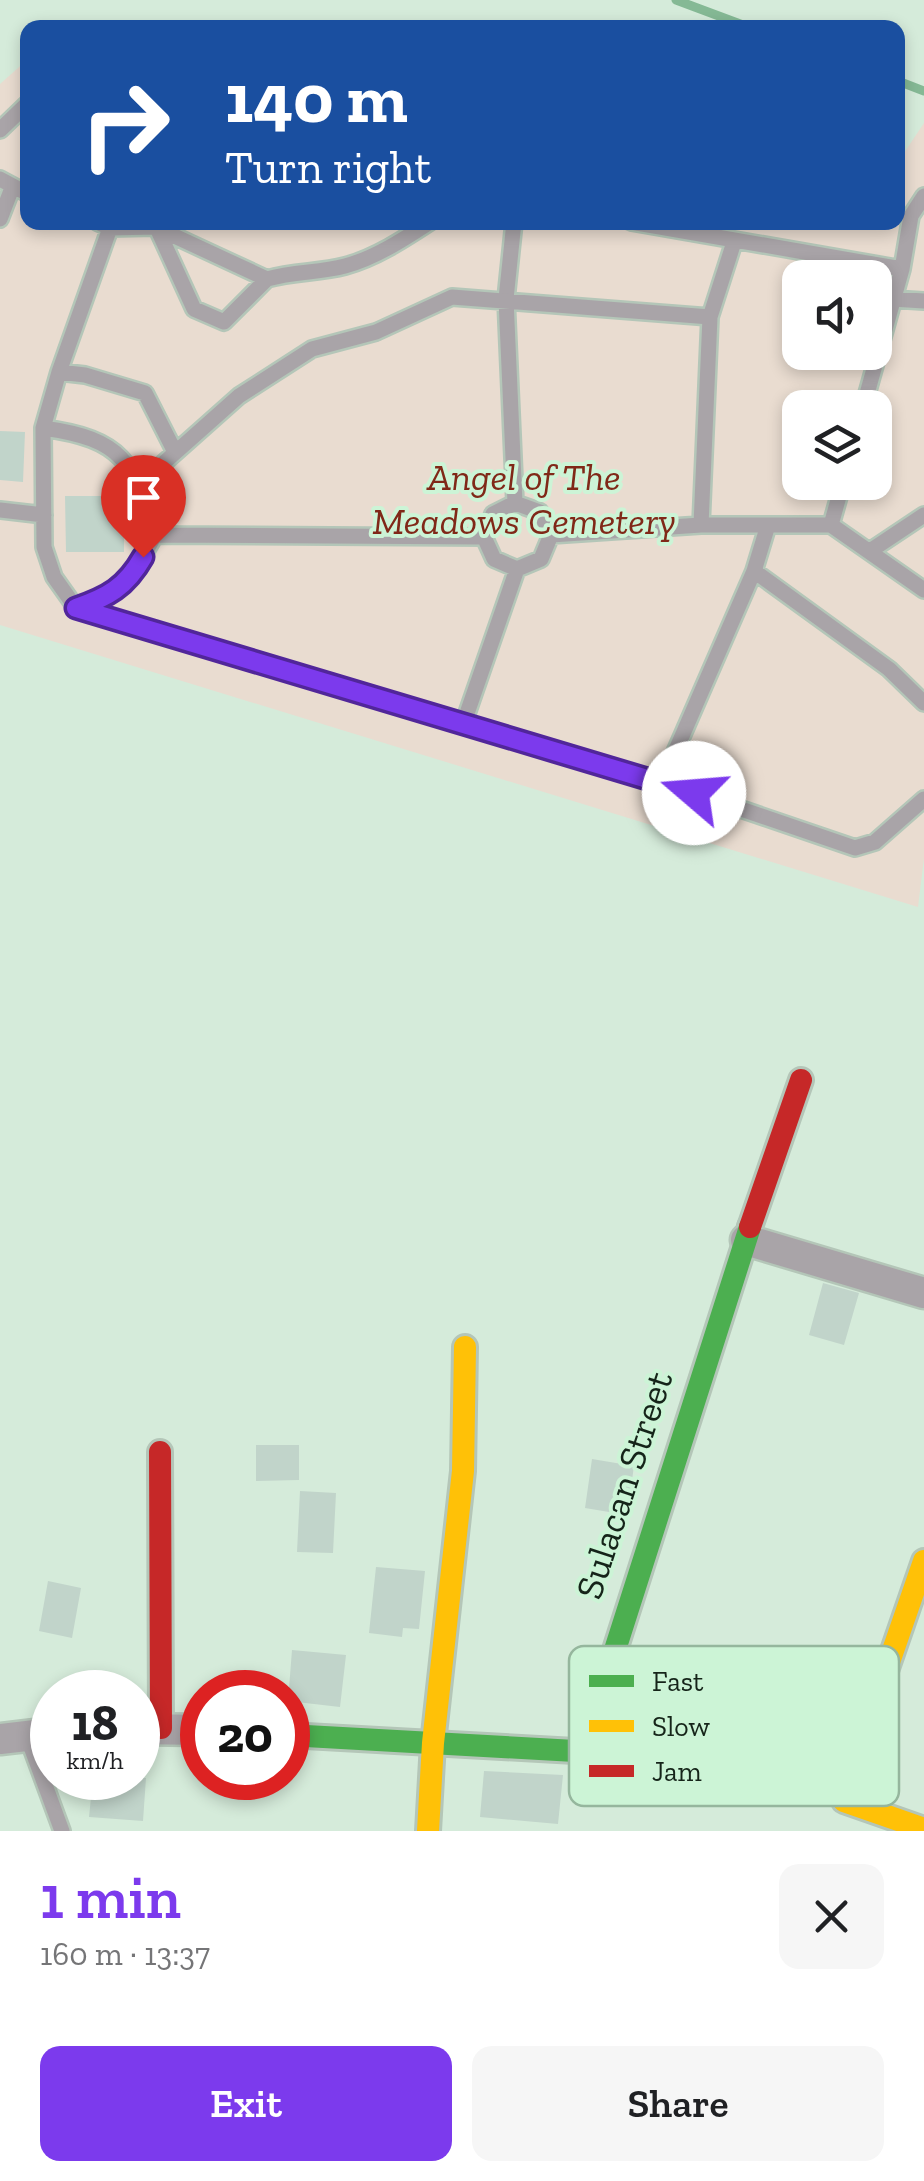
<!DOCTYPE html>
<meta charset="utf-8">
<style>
:root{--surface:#fff;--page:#f6f6f6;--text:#202124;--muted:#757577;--accent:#7c3aed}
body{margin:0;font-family:"Zilla Slab",serif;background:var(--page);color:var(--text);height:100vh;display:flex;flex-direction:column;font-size:38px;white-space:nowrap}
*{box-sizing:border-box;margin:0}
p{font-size:32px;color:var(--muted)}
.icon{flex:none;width:55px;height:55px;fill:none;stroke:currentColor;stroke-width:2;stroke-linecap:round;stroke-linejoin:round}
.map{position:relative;height:1831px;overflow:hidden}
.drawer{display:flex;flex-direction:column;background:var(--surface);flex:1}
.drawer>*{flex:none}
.guide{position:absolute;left:20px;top:20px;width:885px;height:210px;border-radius:20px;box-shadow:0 5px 15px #0003;background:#1a4fa0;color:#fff;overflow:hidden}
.buttons{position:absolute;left:782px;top:260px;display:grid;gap:20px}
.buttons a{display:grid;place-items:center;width:110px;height:110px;border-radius:20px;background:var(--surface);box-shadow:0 5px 15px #0003;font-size:50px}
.speed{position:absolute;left:30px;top:1670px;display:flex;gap:20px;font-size:50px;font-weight:700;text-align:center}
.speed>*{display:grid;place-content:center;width:130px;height:130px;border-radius:50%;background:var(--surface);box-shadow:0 5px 15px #0003;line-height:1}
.speed small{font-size:25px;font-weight:400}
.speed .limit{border:15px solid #d22;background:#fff;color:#111}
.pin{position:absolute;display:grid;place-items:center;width:85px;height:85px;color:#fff;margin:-102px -42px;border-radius:50% 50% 50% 0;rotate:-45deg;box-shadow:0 0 10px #0007}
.pin .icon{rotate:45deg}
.me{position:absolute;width:110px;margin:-55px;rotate:288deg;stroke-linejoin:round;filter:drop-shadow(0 0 8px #0008)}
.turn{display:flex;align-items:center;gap:35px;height:210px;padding:0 40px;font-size:45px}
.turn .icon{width:130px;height:130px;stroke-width:2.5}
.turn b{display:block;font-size:70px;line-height:85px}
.round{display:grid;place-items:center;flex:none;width:105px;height:105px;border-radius:20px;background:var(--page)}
.headline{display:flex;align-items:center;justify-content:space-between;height:170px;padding:0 40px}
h1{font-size:60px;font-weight:600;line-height:75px;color:var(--accent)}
.primary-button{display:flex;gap:20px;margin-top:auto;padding:20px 40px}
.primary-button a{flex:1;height:115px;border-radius:20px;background:var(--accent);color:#fff;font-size:40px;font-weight:600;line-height:115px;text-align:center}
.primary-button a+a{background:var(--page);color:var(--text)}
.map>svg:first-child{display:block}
.green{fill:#e9dcd0;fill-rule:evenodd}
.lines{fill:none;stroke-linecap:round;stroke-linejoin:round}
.stream{stroke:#85b995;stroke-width:9}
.building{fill:#c1d4ca}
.lane-casing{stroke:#b4c6b8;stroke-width:20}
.street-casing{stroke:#b4c6b8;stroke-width:35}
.fast-casing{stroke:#b4c6b8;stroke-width:28}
.slow-casing{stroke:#b4c6b8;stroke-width:28}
.jam-casing{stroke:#b4c6b8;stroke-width:28}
.lane{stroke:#a9a4a8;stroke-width:15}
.street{stroke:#a9a4a8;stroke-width:30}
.fast{stroke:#4caf50;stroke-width:22}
.slow{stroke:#ffc107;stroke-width:22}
.jam{stroke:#c62828;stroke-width:22}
.route-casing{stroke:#51269a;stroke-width:25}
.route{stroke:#7c3aed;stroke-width:18}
.labels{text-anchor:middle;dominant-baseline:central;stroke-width:8;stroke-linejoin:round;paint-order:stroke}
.park-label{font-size:38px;font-style:italic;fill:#802818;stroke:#ccf4d6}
.street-label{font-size:38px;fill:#152419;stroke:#ccf4d6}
.key{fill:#ccf4d6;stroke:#95b69d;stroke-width:2.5}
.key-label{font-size:28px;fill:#152419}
</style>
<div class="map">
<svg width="924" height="1831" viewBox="0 0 924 1831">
<rect width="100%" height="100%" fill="#d5ebda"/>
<path class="green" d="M27,60L28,222H821L853,227L856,223L898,222V162L924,123V858L918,907L0,625V84ZM800,278H875V352H800ZM800,408H875V482H800Z"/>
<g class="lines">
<path class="stream" d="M676,0L751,28
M898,81L924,91"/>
</g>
<path class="building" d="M0,431L25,432L23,482L0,480Z
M65,496H124V552H66Z
M823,1283L859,1293L844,1345L809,1335Z
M256,1445H299V1480L256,1481Z
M592,1459L634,1466L627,1515L585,1508Z
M300,1491L336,1493L333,1553L297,1552Z
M376,1567L425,1571L419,1629L403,1628L402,1637L369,1633Z
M48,1581L81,1588L72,1638L39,1631Z
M292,1650L346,1655L340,1707L288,1701Z
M484,1771L563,1775L558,1824L480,1817Z
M93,1778H146L143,1821L89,1817Z"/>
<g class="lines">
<g class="lane-casing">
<path id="lane" d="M0,130L28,103
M0,179L28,194
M0,219L12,188
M97,222L110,228L155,227L267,279C295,271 319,273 345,266C375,258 404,239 430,222
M514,222L506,299L515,503
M631,222L902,269
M156,226L194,309L224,322L267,279
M110,228L59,372L43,428L44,547L54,577L76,608L662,782L855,848L875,842L924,799
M892,299L924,301
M59,372L85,375L145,393L175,452
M863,408L902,269L911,216L924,196
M43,428C123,439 134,462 155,535C131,578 124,591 76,608
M140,484L239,396L312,349L376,332L452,297L710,317
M0,510L44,515
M701,525L710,317L734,242
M831,525L843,482
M155,535L484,537
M551,535L701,525H831L924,590
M870,551L924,515
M754,571L889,669L924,703
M464,722L517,569L541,559L551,535L540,512L515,503L493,514L484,537L494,559L517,569
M662,782L754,571L768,525
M27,1736L62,1831"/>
</g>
<g class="street-casing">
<path id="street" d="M746,1240L924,1293
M138,1729L202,1730
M0,1739L52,1733"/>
</g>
<g class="fast-casing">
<path id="fast" d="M288,1735L575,1751L584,1747L750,1227"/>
</g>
<g class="slow-casing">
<path id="slow" d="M924,1561L843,1795L844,1801L924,1829
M428,1831L433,1743L463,1471L465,1347"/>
</g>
<g class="jam-casing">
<path id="jam" d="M750,1227L801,1080
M160,1452L161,1728"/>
</g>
<use href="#lane" class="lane"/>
<use href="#street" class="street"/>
<use href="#fast" class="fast"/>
<use href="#slow" class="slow"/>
<use href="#jam" class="jam"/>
</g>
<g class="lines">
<g class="route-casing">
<path id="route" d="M143,557C126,587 108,597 76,608L694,793"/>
</g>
<use href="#route" class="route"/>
</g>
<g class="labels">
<g class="park-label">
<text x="524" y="477">Angel of The<tspan x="524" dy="44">Meadows Cemetery</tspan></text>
</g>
<g class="street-label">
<text transform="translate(624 1485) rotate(-72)">Sulacan Street</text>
</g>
</g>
<rect x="569" y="1646" width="330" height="160" rx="15" class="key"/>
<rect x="589" y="1675" width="45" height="12" fill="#4caf50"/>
<rect x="589" y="1720" width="45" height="12" fill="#ffc107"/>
<rect x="589" y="1765" width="45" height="12" fill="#c62828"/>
<g class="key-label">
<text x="652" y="1691">Fast</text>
<text x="652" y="1736">Slow</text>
<text x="652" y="1781">Jam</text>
</g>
</svg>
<div class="buttons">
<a><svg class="icon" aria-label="sound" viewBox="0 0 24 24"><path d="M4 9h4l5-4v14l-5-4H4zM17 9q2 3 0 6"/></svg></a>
<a><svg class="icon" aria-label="layers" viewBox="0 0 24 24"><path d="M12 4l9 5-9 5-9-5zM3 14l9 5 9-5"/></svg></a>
</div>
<div class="speed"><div>18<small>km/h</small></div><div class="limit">20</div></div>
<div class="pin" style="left:143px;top:557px;background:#d93025"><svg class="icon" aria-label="arrive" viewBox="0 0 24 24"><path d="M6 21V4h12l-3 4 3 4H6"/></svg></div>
<svg class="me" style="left:694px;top:793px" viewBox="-20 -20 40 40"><circle r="19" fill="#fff"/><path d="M0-13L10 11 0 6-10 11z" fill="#7c3aed"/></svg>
<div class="guide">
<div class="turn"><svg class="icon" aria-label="right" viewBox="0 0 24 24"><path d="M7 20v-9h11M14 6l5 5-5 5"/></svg><div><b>140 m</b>Turn right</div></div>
</div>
</div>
<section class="drawer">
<div class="headline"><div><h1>1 min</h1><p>160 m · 13:37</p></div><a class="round"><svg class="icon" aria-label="close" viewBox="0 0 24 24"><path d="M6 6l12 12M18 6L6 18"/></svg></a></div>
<div class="primary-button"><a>Exit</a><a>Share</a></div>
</section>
